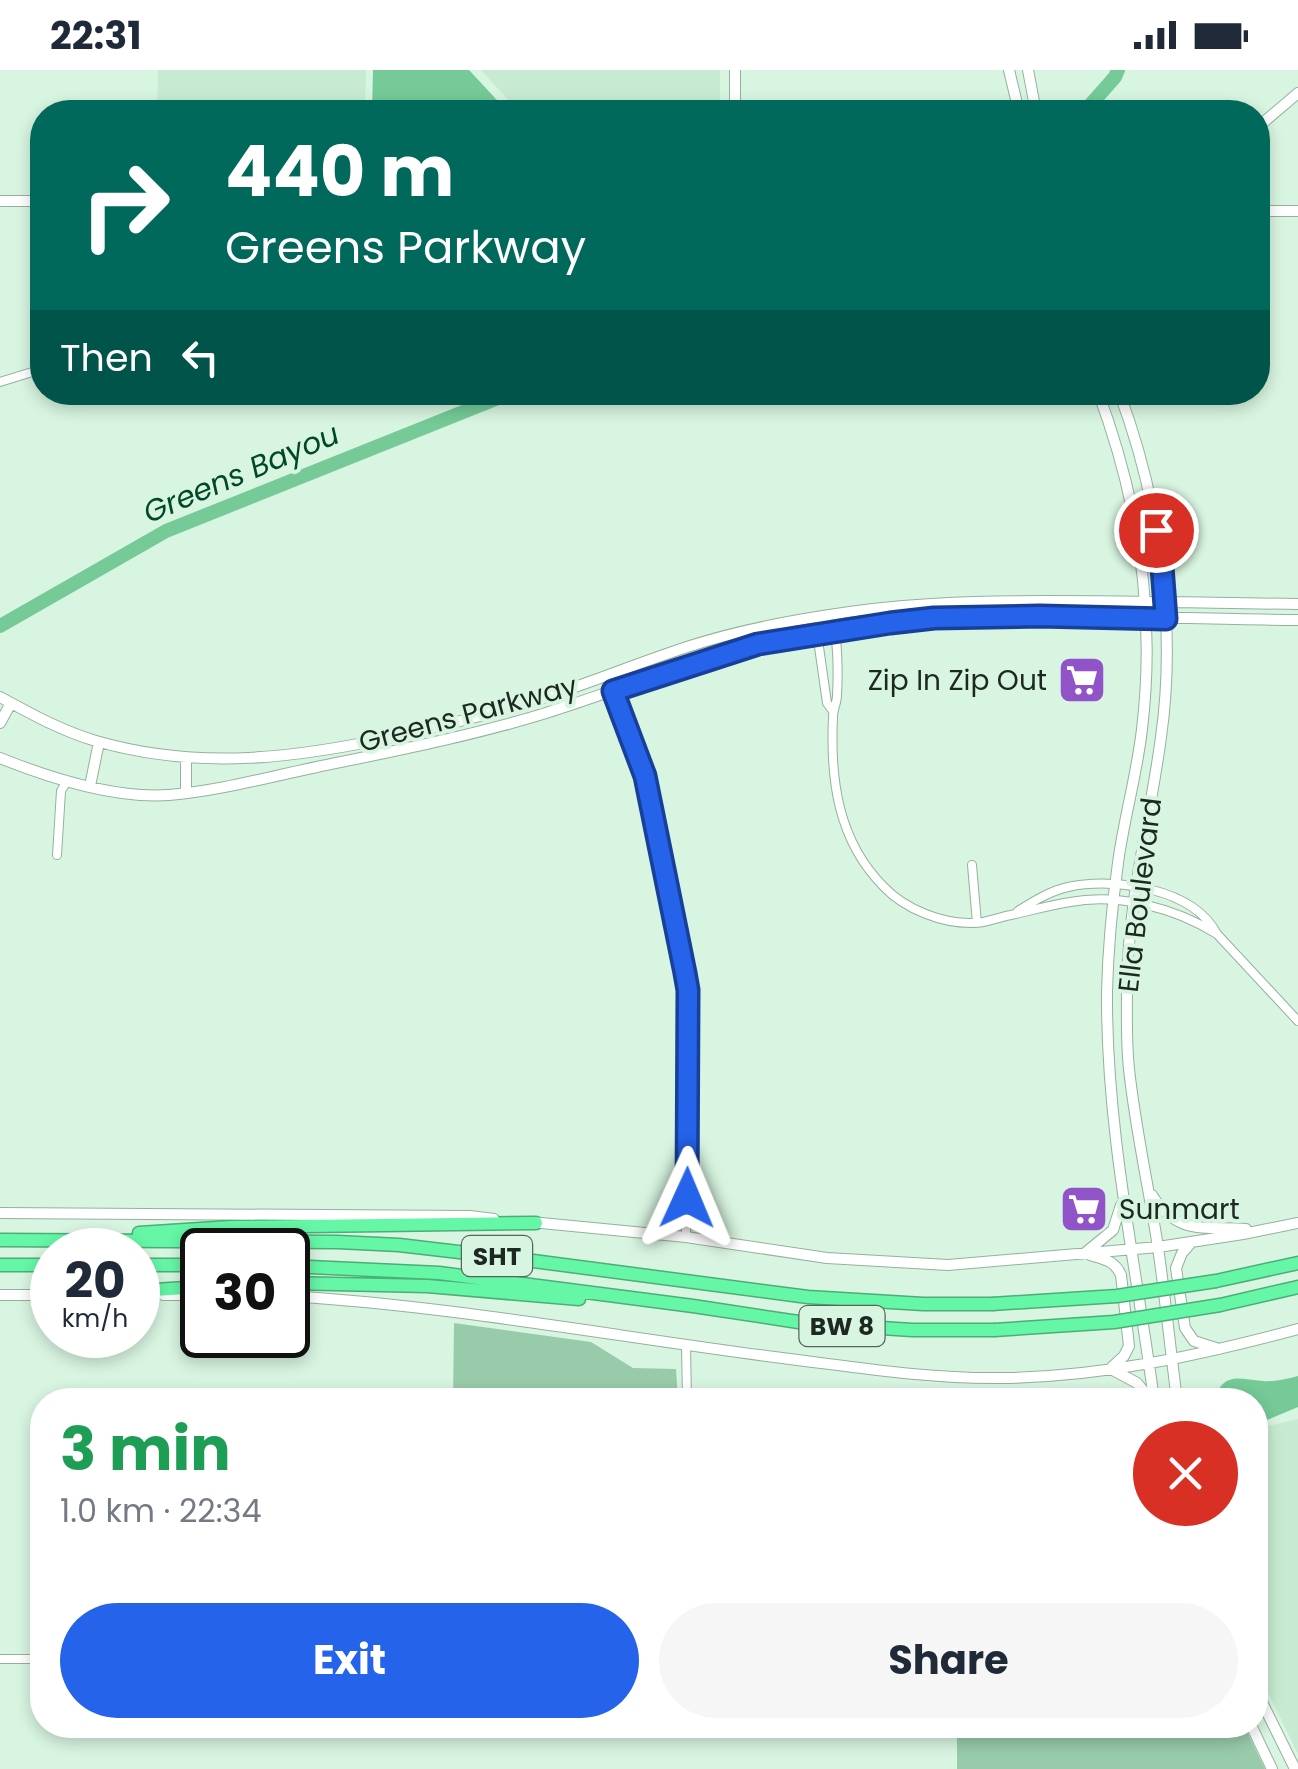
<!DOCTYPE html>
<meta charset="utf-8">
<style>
:root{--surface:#fff;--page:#f6f6f7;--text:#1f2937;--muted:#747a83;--accent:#2563eb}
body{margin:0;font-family:Poppins,sans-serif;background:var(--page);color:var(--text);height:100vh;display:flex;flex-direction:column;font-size:38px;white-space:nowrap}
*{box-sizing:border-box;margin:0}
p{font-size:32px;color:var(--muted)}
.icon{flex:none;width:55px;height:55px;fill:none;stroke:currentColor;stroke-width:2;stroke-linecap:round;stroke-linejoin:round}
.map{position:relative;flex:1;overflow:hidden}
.drawer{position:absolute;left:30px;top:1318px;width:1238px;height:350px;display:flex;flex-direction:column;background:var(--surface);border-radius:40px;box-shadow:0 5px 15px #0003}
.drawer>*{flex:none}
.top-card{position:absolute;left:30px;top:30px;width:1240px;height:305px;border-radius:40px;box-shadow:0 5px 15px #0003;background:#00695c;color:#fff;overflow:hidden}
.speed{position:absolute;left:30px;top:1158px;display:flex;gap:20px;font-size:50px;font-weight:700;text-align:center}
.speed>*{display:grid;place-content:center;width:130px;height:130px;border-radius:50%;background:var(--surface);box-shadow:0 5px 15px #0003;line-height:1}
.speed small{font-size:25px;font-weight:400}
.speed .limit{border:5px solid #111;border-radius:15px;background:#fff;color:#111}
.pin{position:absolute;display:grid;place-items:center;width:85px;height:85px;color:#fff;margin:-42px;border:5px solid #fff;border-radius:50%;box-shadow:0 2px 10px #0007}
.me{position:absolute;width:110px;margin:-55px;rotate:1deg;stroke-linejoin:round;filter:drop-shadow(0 0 8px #0008)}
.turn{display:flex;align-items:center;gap:35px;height:210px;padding:0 30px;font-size:45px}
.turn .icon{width:130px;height:130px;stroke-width:2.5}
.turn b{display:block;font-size:70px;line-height:85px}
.then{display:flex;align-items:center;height:95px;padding:0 30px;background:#0003;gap:20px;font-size:38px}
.round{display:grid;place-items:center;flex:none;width:105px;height:105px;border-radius:52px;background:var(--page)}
.headline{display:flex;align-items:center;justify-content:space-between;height:170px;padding:0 30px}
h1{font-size:60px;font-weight:700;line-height:75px;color:#1e9e55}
.button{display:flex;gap:20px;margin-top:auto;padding:20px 30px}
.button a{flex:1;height:115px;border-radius:60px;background:var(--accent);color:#fff;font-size:40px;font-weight:700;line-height:115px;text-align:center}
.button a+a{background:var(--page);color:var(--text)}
.status{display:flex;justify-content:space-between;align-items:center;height:70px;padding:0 50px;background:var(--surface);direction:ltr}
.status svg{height:28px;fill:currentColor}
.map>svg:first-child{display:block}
.built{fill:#c7ebd2}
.green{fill:#98cbaa}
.water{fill:#75ca97}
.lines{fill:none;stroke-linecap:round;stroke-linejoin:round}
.river{stroke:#75ca97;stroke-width:14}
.street-casing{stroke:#95b19e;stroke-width:10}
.secondary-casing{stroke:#95b19e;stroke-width:12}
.highway-casing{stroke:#4cae77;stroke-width:15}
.street{stroke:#fff;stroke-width:8}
.secondary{stroke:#fff;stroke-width:10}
.highway{stroke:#65f6a6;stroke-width:12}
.highway-bridge-casing{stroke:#4cae77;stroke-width:15;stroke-linecap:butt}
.highway-bridge{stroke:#65f6a6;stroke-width:12}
.route-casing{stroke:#184099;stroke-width:25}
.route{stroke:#2563eb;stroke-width:18}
.labels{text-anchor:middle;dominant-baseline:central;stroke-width:8;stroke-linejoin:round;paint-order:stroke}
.shield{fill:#d8f5e1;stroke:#55665b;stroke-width:2.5}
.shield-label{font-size:25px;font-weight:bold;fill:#1d2821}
.poi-label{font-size:28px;fill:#1d2821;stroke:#d8f5e1;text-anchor:end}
.street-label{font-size:28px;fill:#1d2821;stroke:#d8f5e1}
.water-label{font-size:30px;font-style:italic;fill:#014828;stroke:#d8f5e1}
</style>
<div class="status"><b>22:31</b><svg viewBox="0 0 49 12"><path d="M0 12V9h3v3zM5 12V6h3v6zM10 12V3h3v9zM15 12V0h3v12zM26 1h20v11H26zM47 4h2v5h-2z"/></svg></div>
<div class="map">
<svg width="1298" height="1699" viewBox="0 0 1298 1699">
<rect width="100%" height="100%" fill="#d8f5e1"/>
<path class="built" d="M158,0H366L365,42H157Z
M481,0H720V31L511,33Z
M1298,1349V1684L1255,1596V1359Z"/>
<path class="green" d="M454,1253L591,1272L633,1298L676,1299L678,1330H453Z
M957,1655H1244L1265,1699H957Z"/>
<path class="water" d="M373,0H469L508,42H372Z
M1298,1306V1337L1255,1355V1330H1213C1225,1301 1238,1309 1263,1311C1275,1312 1287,1309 1298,1306Z"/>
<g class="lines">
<path class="river" d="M1084,42L1115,7L1118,0
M0,556L166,461L513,322"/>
<g class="street-casing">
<path id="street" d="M0,312L42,299
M822,546C827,551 833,557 835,564C838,580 838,609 837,625C837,633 833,639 833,647C830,710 838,771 884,817C905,839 942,854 974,853C986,853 999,847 1011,845C1030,841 1050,835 1070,832C1119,823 1175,838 1217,864
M822,546L817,563L827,633L833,641
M607,606L645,707L686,907L687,920L686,1167
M57,785L61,721L67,711
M972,795L977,853
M1018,841C1034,831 1050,821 1068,817C1114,807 1193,818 1217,864L1298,951
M686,1276L687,1330
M0,1589H42"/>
</g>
<g class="secondary-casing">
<path id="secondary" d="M1009,0L1019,42
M1028,0L1036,42
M735,42V0
M1258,57L1298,23
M0,131H42
M1258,141H1298
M1098,322C1139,432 1156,542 1142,659C1137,704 1124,748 1118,793C1112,836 1108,879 1107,922C1106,1060 1136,1194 1154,1330
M1119,322C1159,428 1177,554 1161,667C1150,750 1128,831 1127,915C1127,943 1126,971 1129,999C1135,1056 1148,1114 1157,1171C1165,1224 1170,1277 1177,1330
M0,627C31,644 62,661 96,671C200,701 298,688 402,665C446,655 490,644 534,631C587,614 638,593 690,576C734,562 778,553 823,546C898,533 972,531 1049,531C1132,531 1215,533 1298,534
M0,653L11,633
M0,688C50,708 114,729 169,725C219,721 268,707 317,697C394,681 471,666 546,643C606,624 665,601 725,583C754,574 784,569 814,564C974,536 1137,549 1298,550
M186,689V723
M90,716L99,672
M1152,1125C1177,1166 1205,1156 1246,1159
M0,1143L470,1146L494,1149
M531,1152L686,1167L827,1188L948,1195L1158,1177L1243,1164L1298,1153
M1191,1173L1182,1183L1176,1198L1185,1258L1194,1271L1219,1279
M1085,1183L1113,1160L1121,1135
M1090,1185C1104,1189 1115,1191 1121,1205L1129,1276L1124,1286L1112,1297
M0,1225H52
M163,1225H202
M288,1226C453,1236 618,1267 782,1288C855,1297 927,1309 1001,1308C1102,1307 1201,1285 1298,1259
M1111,1299L1137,1313L1151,1330
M1255,1618L1295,1699
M1251,1655L1272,1699"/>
</g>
<g class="highway-casing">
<path id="highway" d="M139,1163L231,1157L536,1153
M0,1170L338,1172L399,1175L518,1189L808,1227L923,1234H992
M0,1195H52
M138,1195H202
M288,1196L439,1203L693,1236L805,1253L912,1260H994
M1216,1211L1298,1193
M288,1213L427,1216L579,1229
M138,1221L202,1217
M1220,1235L1298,1217"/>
</g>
<use href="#street" class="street"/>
<use href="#secondary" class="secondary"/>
<use href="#highway" class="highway"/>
<g class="highway-bridge-casing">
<path id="highway-bridge" d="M992,1234L1117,1226L1216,1211
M994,1260L1114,1252L1220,1235"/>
</g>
<use href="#highway-bridge" class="highway-bridge"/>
</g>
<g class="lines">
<g class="route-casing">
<path id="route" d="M687,1128L688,920L685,903L645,706L613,621L758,574L890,553L934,548L1040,546L1166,549L1162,497L1156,460"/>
</g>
<use href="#route" class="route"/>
</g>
<defs>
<g id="supermarket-square" transform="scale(2.5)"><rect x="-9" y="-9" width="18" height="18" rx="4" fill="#9153c8" stroke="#d8f5e1"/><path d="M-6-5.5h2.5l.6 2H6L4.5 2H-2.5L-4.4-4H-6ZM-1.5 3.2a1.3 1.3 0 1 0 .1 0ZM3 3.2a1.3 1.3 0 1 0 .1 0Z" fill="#fff"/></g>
</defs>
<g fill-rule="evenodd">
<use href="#supermarket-square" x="1082" y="610"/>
<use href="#supermarket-square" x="1084" y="1139"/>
</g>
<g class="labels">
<g class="shield">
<rect x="462" y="1166" width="70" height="40" rx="8"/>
<rect x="799.5" y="1236" width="85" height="40" rx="8"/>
</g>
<g class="shield-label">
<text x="497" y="1186">SHT</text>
<text x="842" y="1256">BW 8</text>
</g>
<g class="poi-label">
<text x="1047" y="610">Zip In Zip Out</text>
<text x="1119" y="1139" text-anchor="start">Sunmart</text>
</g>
<g class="street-label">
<text transform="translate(468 644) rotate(-15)">Greens Parkway</text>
<text transform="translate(1140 825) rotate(-83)">Ella Boulevard</text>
</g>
<g class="water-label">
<text transform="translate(241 403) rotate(-23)">Greens Bayou</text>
</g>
</g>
</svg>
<div class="speed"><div>20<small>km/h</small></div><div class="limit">30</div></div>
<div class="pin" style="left:1156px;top:460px;background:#d93025"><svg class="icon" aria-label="arrive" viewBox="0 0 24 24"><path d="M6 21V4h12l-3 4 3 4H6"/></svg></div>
<svg class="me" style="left:687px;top:1128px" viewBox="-20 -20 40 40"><path d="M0-17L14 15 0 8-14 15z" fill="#2563eb" stroke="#fff" stroke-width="4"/></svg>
<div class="top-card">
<div class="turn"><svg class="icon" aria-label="right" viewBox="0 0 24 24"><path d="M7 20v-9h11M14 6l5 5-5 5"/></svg><div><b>440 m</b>Greens Parkway</div></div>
<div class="then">Then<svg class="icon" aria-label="left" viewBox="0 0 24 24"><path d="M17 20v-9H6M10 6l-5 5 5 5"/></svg></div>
</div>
<section class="drawer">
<div class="headline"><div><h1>3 min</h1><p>1.0 km · 22:34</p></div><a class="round" style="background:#d93025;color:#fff"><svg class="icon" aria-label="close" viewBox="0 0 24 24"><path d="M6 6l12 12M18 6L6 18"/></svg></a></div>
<div class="button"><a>Exit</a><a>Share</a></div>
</section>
</div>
